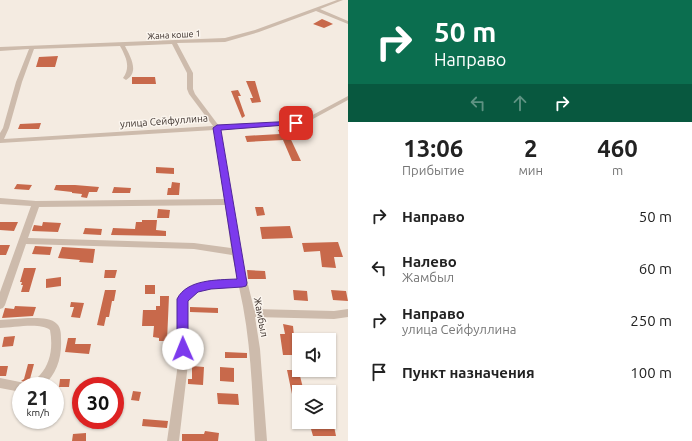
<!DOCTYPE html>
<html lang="ru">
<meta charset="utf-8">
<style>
:root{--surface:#fff;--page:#f2f2f2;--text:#222;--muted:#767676}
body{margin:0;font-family:Ubuntu,sans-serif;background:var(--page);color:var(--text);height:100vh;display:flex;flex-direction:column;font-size:15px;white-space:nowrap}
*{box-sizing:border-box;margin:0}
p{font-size:13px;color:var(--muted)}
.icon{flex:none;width:22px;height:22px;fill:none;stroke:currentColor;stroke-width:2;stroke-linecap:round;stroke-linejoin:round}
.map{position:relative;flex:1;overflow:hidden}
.side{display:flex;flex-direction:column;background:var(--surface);width:344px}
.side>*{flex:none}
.banner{background:#0b6e4f;color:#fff;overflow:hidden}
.controls{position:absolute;left:292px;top:333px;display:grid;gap:8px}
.controls a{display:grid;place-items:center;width:44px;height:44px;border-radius:0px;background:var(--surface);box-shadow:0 1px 3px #0004;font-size:20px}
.speed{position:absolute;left:12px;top:377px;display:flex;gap:8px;font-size:20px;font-weight:700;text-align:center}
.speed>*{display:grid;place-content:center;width:52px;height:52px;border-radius:50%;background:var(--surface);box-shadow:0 1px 3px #0004;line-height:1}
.speed small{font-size:10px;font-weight:400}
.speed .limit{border:6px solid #d22;background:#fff;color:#111}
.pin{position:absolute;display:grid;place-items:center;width:34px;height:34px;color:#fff;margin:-17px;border-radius:8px;box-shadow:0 2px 6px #0006}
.me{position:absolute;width:44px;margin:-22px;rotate:359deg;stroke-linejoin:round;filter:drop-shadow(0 0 3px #0008)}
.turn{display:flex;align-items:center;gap:14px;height:84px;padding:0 20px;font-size:18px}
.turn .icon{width:52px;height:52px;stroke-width:2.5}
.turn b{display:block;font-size:28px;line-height:34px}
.lanes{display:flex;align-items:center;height:38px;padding:0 20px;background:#0003;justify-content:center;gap:20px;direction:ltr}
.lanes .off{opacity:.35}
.eta{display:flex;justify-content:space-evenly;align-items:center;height:68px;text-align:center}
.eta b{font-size:24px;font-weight:700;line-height:28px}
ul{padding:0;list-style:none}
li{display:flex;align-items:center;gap:12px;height:52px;padding:0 20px}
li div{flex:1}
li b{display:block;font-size:15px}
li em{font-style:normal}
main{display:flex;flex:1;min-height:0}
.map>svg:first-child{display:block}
.building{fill:#c8694b}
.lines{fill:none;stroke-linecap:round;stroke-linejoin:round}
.minor{fill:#cdbbac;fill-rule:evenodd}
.route{fill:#7c3aed;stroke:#51269a}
.labels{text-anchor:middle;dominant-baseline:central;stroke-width:3;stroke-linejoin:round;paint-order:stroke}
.far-street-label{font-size:9px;fill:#3b302b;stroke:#fbf5ee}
.street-label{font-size:10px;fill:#3b302b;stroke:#fbf5ee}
</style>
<main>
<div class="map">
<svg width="348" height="441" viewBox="0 0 348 441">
<rect width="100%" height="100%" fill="#f4ebe1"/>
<path class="building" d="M322,19L329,22L333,24L324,28L313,24Z
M58,56L55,67H36L39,57Z
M132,77H155L156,84H132Z
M246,81H255L261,102L252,103L250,98H253Z
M238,90L241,96H238L245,116L242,118L231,91Z
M41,123L39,129H18L20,124Z
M286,129L301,161H292L283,140L247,142L245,136L280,134L278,130Z
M156,167L174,168V174L156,173Z
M172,182L180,183L179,195H167L168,188H171Z
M17,184L32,185L29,190L14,189Z
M56,185H75L99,187L97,192H89L87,198L81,197L82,194L72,193V192L54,190Z
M114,187L131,188L130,193H112Z
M255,207H263L265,215L257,216Z
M158,209L170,210L169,218H157Z
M142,220H157L156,230L166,231V236L111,235L113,228L135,229L136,222H142Z
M0,222H18L14,231L0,230Z
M43,222L61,223L58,232L32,231L34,225L42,226Z
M290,226L293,238L262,239L260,227Z
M85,228L102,229L101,235L83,234Z
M338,242L343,257H334L336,268L322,267L320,251L304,252L302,243Z
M0,245H10L6,255H0Z
M35,246L52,247L50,255L32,254Z
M62,247L95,249L93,263L79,262L80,260L58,258Z
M24,268H36L29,292H21L23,285H21L22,282H20Z
M105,270H117L115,278H104Z
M247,270L265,271L266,279H248Z
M61,277V286L46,288V279Z
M145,285H155V294H145Z
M105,290H116L114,301H112L109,317H106L104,326L97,325Z
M293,290L307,291L308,301L294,300Z
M331,290L346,291L348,301L333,300Z
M160,296H169L167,341H159V338L153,337L154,326H142L143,310H156V306H160Z
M71,302L84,303L80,318L71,317L74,307H70Z
M15,306L36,307L33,316L2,318L5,308L14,309Z
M190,307L218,308V313L190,312Z
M283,324L293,326L296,355H283L280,334H285Z
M15,336L13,346L2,347L4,337Z
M68,338H76L75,344H91L89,354L65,352Z
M225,352L247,353V358H225Z
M28,364H34L30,379L32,380L27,384L25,382L21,381L24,379Z
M0,366H8L6,376H0Z
M192,366L204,367L203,385L188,384V379H192Z
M220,367L234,368V382L220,381Z
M287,370H296V372H299L304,392L292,394Z
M60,379H70L69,387H59Z
M133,391L141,392L139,401L131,400Z
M217,393L238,394L239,405L218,404Z
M143,419L168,421L167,428L142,426Z
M303,422H326L327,426H334L336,436H313L311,429L304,428Z
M205,431L219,433L218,441H182V434H204Z
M86,433V441H72L73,434Z"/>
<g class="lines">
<path class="minor" d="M337,0H343L320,9L348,21V24L316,11L259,32L225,42L177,43L193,73V89L195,94L219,126L295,121L307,118L348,96V100L311,120L296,125L220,130L240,252L254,309L334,311L348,309V317L334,319L255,317L260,349L267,441H255C252,389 251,338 239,287L211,289L198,292L187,301L188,364L179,441H167L178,364L177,299L179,296L195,285L211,281L238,280L232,255L194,249L26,244L5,305L3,308L0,309V292L31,206L0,204V198L36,201L224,199L214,130L0,143V133L3,128L16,82L29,49L0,51V47L225,38L255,30ZM172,44L187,73V89L189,94L213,126L4,139L9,128L22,82L34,49L120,46C126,57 131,67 123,78L126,80C140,72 130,56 125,46ZM225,205L231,248L194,243L28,238L39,207Z
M28,318C36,318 51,317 57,324C61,328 61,334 61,339C62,357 57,374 43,386H29C31,381 36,379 40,375C51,363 53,346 50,330C40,322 13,328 0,328V320Z
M0,378L25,383L26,386H21V392L0,388Z"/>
</g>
<path class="route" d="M296,121L299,123L298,124L221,130L247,283L246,286L242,287L211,289L198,292L188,301V349L187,353L183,354L179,353L177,349V299C187,279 217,280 237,279L213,128L217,125Z"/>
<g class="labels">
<g class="far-street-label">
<text transform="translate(174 35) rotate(-3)">Жана коше 1</text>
</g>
<g class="street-label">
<text transform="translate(164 121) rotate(-4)">улица Сейфуллина</text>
<text transform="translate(261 317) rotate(79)">Жамбыл</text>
</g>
</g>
</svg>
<div class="controls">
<a><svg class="icon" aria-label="sound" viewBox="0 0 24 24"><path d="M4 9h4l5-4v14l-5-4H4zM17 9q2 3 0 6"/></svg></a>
<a><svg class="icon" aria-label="layers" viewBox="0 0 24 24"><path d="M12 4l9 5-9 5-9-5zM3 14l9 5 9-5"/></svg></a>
</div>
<div class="speed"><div>21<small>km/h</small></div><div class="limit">30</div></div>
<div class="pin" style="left:296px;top:123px;background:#d93025"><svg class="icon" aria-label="arrive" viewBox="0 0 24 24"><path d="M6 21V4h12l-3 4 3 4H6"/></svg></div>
<svg class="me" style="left:183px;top:349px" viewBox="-20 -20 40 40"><circle r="19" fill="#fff"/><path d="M0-13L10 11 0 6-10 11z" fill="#7c3aed"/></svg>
</div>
<section class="side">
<div class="banner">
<div class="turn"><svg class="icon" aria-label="right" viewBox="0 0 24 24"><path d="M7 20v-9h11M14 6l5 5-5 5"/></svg><div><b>50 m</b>Направо</div></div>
<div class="lanes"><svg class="icon off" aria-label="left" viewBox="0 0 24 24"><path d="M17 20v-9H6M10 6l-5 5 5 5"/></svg><svg class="icon off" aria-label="ahead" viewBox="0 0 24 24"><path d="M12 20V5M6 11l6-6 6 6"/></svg><svg class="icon" aria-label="right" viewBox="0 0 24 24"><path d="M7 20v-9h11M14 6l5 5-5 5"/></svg></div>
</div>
<div class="eta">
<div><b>13:06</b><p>Прибытие</p></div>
<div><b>2</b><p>мин</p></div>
<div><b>460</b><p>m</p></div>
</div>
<ul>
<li><svg class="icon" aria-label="right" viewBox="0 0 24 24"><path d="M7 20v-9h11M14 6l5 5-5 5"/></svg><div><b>Направо</b></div><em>50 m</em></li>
<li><svg class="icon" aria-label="left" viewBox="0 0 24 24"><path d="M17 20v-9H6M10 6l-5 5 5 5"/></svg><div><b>Налево</b><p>Жамбыл</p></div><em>60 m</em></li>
<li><svg class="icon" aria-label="right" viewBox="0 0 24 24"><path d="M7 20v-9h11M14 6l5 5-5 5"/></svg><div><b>Направо</b><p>улица Сейфуллина</p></div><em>250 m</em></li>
<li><svg class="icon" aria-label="arrive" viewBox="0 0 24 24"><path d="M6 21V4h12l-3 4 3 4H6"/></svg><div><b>Пункт назначения</b></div><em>100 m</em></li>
</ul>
</section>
</main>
